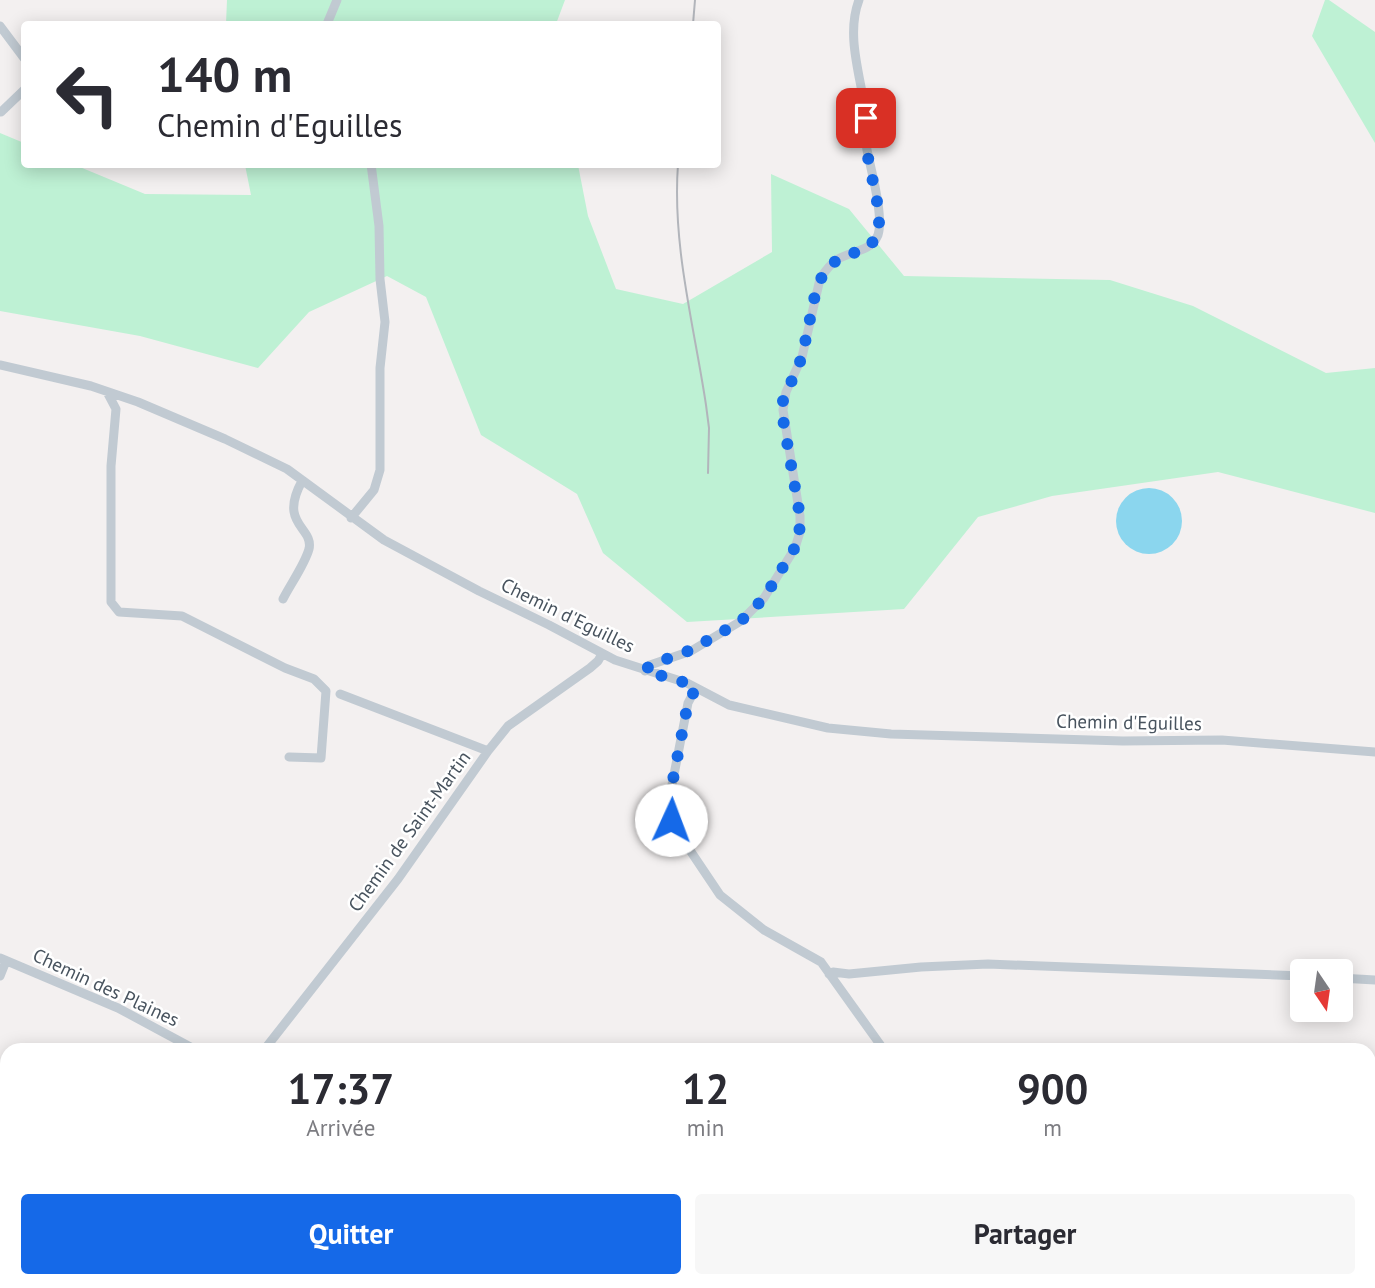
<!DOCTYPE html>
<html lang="fr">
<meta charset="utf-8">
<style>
:root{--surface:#fff;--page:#f7f7f7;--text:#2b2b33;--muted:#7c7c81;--accent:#1569e8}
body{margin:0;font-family:"PT Sans",sans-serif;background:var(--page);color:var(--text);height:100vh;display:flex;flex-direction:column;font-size:26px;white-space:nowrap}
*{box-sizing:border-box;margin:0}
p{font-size:23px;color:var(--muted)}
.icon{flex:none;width:38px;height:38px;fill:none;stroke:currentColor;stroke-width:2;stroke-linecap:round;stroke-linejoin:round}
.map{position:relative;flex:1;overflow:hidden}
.drawer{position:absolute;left:0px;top:1043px;width:1376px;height:245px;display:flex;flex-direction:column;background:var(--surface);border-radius:21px 21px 0 0;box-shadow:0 4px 18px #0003}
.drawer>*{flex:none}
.banner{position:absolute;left:21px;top:21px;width:700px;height:147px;border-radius:7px;box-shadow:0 4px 18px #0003;background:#fff;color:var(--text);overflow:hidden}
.needle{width:46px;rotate:167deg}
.buttons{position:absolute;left:1290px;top:959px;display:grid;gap:14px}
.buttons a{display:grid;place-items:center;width:63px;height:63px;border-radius:7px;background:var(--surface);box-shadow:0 4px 18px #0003;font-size:35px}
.pin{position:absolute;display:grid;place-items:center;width:60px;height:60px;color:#fff;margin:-30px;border-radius:14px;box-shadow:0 4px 10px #0006}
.me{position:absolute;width:77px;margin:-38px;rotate:2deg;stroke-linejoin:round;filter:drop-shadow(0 0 5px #0008)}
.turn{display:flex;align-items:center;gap:24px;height:147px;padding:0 21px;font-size:32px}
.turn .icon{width:91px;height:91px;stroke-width:2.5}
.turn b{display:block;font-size:49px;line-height:60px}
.eta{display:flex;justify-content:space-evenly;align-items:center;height:119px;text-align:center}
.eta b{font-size:42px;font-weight:800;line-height:49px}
.cta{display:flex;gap:14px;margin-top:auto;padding:14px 21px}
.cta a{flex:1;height:80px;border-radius:7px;background:var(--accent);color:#fff;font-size:28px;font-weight:800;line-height:80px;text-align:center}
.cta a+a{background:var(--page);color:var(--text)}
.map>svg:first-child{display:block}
.green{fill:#bef1d4}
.water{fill:#8bd6ee}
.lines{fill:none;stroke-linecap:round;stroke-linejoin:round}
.minor{stroke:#c1cad2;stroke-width:9}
.rail{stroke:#b2b5bb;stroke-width:2}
.route{stroke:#1569e8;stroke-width:12;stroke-dasharray:0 21.6}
.labels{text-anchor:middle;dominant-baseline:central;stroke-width:5;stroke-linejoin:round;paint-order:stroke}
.street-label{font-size:19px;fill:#48535e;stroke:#fff}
</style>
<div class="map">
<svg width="1375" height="1288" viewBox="0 0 1375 1288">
<rect width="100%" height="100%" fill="#f3f0f0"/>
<path class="green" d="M227,0H565L556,24H226Z
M1325,0H1329L1375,32V143L1312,36Z
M0,133L24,143V164L75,165L145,194L251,195L245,165H578L588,216L616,289L683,304L772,252L771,174L849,209L904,276L1110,280L1193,306L1326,373L1375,368V513L1218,472L1052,496L978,517L904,609L687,622L603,553L577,494L481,435L426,297L387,276L309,312L258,368L140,336L0,311Z"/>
<path class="water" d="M1116 521a33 33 0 1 1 66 0a33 33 0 1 1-66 0Z"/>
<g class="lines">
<path class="minor" d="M327,24L337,0
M0,26L24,58
M1,112L24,90
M0,365L91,386L138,402L225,439L287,469L384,540L479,591L549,625L615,660L687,683L729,705L828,728L891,734L1123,741L1222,740L1375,752
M107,392L116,409L111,466V602L119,612L182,616L285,668L314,679L326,691L321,758L289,757
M351,518L374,490L380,470V368L385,322L380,279L379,226L371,164
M283,599C290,585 305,564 309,549C314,527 278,525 302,481
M645,671L650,665L691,651L741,621L764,598L795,548L800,532V516L783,410L786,392L802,357L820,279C825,271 830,264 838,259C851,251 871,252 878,235C884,216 871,170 867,150C865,139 866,128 866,117C862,79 845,37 859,0
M696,688L688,703L669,800V813L673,825L720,895L764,930L821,962L884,1050
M340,694L488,751
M0,958L118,1008L196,1050
M829,974L833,972L849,974L921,967L988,964L1302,976
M0,976L6,961
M1340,978L1375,980
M264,1050L398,879L488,751L508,726L590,668L598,661L602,654
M1368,1173H1375
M1105,1281L1115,1288
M160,1288L163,1281"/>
<path class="rail" d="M693,24L695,0
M678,164C672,246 694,325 706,405L709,428L708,473
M631,1288L632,1281"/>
</g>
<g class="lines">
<path class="route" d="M671,820L669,800L686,713L688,703L696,688L687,683L645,671L650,665L691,650L741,621L764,598L799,541L800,516L783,419V401L802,357L815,295L824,271L837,260L870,246L879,232V211L866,148V118"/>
</g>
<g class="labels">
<g class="street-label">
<text transform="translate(568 615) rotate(26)">Chemin d'Eguilles</text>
<text transform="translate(1129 722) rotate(1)">Chemin d'Eguilles</text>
<text transform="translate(409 831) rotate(-54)">Chemin de Saint-Martin</text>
<text transform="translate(106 987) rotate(25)">Chemin des Plaines</text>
</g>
</g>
</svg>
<div class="buttons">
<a><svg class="needle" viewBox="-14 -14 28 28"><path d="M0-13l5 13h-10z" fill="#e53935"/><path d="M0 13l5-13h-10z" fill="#7c7c81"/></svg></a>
</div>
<div class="pin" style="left:866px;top:118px;background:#d93025"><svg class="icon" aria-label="arrive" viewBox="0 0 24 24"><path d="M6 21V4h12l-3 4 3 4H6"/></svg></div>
<svg class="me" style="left:671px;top:820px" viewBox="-20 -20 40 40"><circle r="19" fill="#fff"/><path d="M0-13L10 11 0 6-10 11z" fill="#1569e8"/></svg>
<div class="banner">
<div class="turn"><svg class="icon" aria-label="left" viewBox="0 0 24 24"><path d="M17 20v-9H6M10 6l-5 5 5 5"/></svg><div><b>140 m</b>Chemin d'Eguilles</div></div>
</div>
<section class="drawer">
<div class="eta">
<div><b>17:37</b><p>Arrivée</p></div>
<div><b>12</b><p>min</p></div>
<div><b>900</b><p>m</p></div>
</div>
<div class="cta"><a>Quitter</a><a>Partager</a></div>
</section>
</div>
